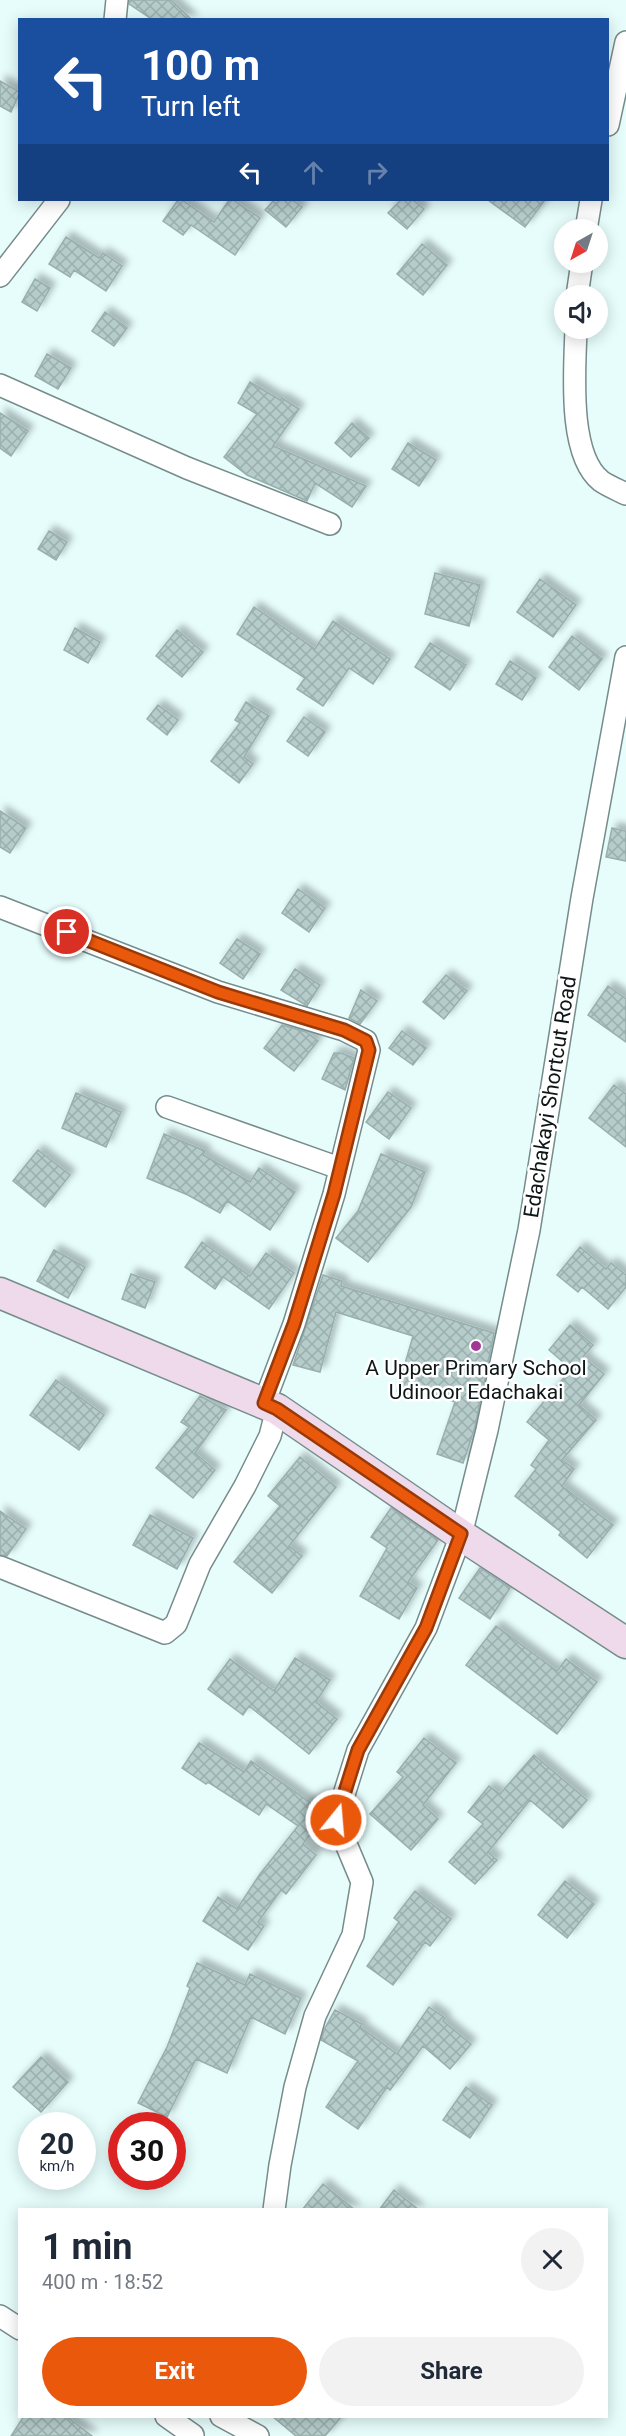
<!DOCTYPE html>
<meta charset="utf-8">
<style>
:root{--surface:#fff;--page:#f2f2f3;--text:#1f2937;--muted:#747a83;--accent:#ea580c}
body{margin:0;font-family:Roboto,sans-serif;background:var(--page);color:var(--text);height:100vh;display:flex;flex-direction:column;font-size:22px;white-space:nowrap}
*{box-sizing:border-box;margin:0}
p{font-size:20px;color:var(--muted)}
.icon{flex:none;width:33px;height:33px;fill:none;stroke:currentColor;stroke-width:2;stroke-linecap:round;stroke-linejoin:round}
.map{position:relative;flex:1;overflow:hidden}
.side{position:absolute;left:18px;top:2208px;width:590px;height:210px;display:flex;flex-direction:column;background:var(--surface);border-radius:0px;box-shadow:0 3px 15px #0003}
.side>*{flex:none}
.top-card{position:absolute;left:18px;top:18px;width:591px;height:183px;border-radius:0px;box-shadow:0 3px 15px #0003;background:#1a4fa0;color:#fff;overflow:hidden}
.needle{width:39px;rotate:219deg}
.fabs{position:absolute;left:554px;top:219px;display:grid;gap:12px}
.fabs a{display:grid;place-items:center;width:54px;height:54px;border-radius:50%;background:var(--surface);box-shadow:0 3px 15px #0003;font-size:30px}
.speed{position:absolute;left:18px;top:2112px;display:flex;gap:12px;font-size:30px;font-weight:700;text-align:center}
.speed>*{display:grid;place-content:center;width:78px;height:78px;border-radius:50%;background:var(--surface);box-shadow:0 3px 15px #0003;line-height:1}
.speed small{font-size:15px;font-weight:400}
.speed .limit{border:9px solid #d22;background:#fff;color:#111}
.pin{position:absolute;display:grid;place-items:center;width:51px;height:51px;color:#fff;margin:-26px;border:3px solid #fff;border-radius:50%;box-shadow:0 2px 6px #0007}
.me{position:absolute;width:66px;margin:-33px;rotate:17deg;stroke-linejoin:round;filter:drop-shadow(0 0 4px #0008)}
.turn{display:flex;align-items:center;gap:21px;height:126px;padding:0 24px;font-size:27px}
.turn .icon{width:78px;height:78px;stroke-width:2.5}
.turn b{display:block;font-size:42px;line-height:51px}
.lanes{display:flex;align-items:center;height:57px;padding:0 24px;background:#0003;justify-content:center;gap:30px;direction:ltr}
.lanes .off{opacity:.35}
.round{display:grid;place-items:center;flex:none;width:63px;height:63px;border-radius:32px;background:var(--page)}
.head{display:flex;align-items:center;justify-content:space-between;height:102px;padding:0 24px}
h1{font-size:36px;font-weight:700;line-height:45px}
.cta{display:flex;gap:12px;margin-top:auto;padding:12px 24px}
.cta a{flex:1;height:69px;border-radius:36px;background:var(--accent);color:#fff;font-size:24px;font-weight:700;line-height:69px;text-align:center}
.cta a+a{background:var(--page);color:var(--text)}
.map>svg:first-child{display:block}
.building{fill:url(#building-cross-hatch);stroke:#99afae;stroke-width:1.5;filter:url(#shadow)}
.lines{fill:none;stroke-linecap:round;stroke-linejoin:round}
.street-casing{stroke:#768c8b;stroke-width:24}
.secondary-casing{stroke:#768c8b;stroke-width:33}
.street{stroke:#fff;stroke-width:21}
.secondary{stroke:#efdaec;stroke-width:30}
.route-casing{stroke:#983908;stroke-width:15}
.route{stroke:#ea580c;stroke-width:10}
.poi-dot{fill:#a33796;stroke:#fff;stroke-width:2}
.labels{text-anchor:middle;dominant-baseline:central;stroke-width:5;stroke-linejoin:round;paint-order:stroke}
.street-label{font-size:21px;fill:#0e1716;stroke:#fff}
.poi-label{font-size:21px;fill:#0e1716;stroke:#fff}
</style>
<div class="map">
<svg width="626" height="2436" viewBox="0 0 626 2436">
<defs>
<pattern id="building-cross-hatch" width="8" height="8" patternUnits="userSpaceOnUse" patternTransform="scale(1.5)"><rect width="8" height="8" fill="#b5cccb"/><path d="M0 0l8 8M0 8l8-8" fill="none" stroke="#9aaeae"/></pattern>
<filter id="shadow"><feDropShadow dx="5.5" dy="-5.5" stdDeviation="3" flood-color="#0004"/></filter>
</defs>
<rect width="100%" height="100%" fill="#e6fdfc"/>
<path class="building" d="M130,0H171L192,20H153L129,4Z
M0,81L20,92L11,112L0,106Z
M178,200H182L214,222L229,200H233L260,218L235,255L191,225L183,235L163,221Z
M274,200H292L302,207L286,227L265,210Z
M401,200H413L424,209L407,229L388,213Z
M488,200H545L525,227Z
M66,237L99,258L103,253L122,266L106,291L74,270L70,277L49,264Z
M422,244L447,265L423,295L397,274Z
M35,279L50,288L37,311L22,302Z
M105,312L127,328L114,346L92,331Z
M47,354L71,368L58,389L35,376Z
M250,382L280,400L282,398L299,409L273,446L366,486L352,507L315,483L307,501L247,475L224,457L257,414L238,403Z
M0,413L28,431L11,456L0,448Z
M352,423L369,438L351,457L335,443Z
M408,443L436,460L419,486L392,469Z
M49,531L67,542L56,560L38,549Z
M435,573L480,585L469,626L425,614Z
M540,579L576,605L553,637L517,612Z
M254,607L315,649L333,621L390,659L373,684L349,668L323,706L297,689L305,678L237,634Z
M75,628L100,642L88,663L64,650Z
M177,630L203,652L182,677L156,656Z
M572,636L602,659L579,690L549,667Z
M430,643L466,665L450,690L415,667Z
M510,661L536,678L522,700L496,684Z
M246,702L269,716L244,757L253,764L239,783L211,761L240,723L235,720Z
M158,705L178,720L167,735L147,719Z
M304,717L325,732L308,756L287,741Z
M0,811L26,828L10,853L0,847Z
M612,828L626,831V861L606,857Z
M298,889L325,908L309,932L282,913Z
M237,939L260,954L243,979L220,963Z
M295,969L320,985L307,1006L281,990Z
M446,975L467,991L444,1019L423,1002Z
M608,986L626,999V1042L588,1015Z
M361,990L377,1001L360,1024L349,1018Z
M282,1025L306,1032L318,1041L294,1071L264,1048Z
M402,1031L426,1048L413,1065L389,1048Z
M334,1053H341L354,1058L345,1090L322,1079Z
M614,1085L626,1094V1147L589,1118Z
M388,1092L411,1108L389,1139L366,1122Z
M76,1093L121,1112L106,1147L62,1128Z
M164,1134L205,1151L203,1155L250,1182L259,1168L295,1192L270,1230L227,1201L220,1213L188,1195L147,1178Z
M38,1150L70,1175L45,1207L13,1181Z
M381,1154L425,1172L411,1207L368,1262L336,1238L358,1211Z
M202,1242L250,1276L266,1253L294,1273L269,1309L223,1277L215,1289L185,1267Z
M580,1247L606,1269L611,1263L626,1275V1287L608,1309L582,1287L578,1292L557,1275Z
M54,1250L85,1267L68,1298L37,1281Z
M131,1274L155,1282L145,1308L122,1299Z
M323,1275L342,1281L341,1286L494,1333L475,1427L463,1463L437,1454L455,1402L419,1389L417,1397L397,1391L413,1336L336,1312L320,1372L293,1365Z
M570,1325L593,1345L583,1357L604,1374L579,1405L596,1420L562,1460L574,1469L562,1486L613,1525L587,1558L559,1535L561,1532L515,1496L536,1469L531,1465L549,1440L527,1422L571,1369L549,1350Z
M56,1380L104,1415L79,1450L30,1415Z
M200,1396L226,1410L195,1453L215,1470L193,1498L156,1468L189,1427L181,1422Z
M300,1457L336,1487L289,1546L302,1556L272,1593L234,1562L280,1506L268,1496Z
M391,1508L438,1540L408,1582L417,1588L399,1619L360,1596L387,1548L371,1537Z
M0,1511L26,1529L7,1556L0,1555Z
M150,1515L193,1538L177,1569L133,1545Z
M480,1568L510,1588L490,1619L459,1598Z
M496,1626L557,1671L566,1659L597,1682L557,1734L466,1665Z
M295,1658L330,1680L316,1702L337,1719L309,1754L249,1706L243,1715L208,1689L230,1659L274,1691Z
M424,1738L456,1763L423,1805L438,1819L411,1850L370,1814L403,1777L397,1772Z
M199,1743L244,1772L251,1761L325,1813L303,1844L316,1855L286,1894L281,1890L258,1922L264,1926L248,1950L203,1921L218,1897L237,1909L260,1874L298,1826L266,1804L259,1815L208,1782L206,1784L182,1768Z
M534,1755L587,1800L563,1828L530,1800L488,1852L497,1860L475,1884L449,1862L483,1824L468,1812L489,1786L500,1794Z
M565,1881L594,1904L567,1938L538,1915Z
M415,1891L451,1919L430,1946L425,1942L393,1985L367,1966L399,1922L394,1918Z
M197,1963L245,1985L250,1974L301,1998L285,2034L251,2017L227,2073L196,2059L167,2117L138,2103L167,2047L190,1988L187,1986Z
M429,2007L445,2018L443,2021L471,2044L450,2069L423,2046L390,2090L387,2087L358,2129L326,2107L358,2061L321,2040L325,2028L335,2010L362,2024L360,2027L397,2054Z
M41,2057L68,2082L41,2112L13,2087Z
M466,2087L492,2105L470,2138L443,2120Z
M323,2184L355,2210H302Z
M394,2190L419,2210H379Z
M24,2416H66L92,2436H11Z
M272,2416H342L325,2436H296Z"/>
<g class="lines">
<g class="street-casing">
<path id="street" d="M115,20L117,0
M608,125L626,42
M586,230L591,200
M0,276L59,200
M577,296L582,262
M576,328C575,368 567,454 601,481C608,486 618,490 626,494
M0,385L187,468L330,524
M0,907L218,992L344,1030L366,1041L369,1050L334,1194L294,1324L264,1403
M167,1107L339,1168
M0,1567L165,1633L176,1624L200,1564L245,1486L270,1436L277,1409
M274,2210L280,2165L295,2087L315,2016L353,1935L362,1882L336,1820L358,1750L426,1628L461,1535L487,1430L529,1230L582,898L626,657
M0,2316L20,2329
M166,2416L193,2435
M221,2416L258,2436"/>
</g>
<g class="secondary-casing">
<path id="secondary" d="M0,1293L277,1409L461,1535L626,1643"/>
</g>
<use href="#street" class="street"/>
<use href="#secondary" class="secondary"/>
</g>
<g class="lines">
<g class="route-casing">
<path id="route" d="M67,932L218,992L344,1030L366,1041L369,1050L334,1194L294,1324L264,1403L277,1409L461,1534L426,1628L358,1750L336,1820"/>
</g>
<use href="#route" class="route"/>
</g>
<circle class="poi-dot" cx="476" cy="1346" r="6"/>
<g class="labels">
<g class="street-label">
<text transform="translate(550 1097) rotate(-81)">Edachakayi Shortcut Road</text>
</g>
<g class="poi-label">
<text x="476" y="1368">A Upper Primary School<tspan x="476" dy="24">Udinoor Edachakai</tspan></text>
</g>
</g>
</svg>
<div class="fabs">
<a><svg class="needle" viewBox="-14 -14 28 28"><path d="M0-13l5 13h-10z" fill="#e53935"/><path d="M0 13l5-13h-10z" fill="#747a83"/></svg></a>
<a><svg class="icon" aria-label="sound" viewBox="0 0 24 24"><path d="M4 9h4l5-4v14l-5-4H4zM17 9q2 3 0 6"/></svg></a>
</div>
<div class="speed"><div>20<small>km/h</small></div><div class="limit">30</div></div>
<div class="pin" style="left:67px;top:932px;background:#d93025"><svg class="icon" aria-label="arrive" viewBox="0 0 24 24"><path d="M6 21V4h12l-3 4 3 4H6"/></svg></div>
<svg class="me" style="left:336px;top:1820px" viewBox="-20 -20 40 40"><circle r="17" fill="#ea580c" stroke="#fff" stroke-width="3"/><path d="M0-11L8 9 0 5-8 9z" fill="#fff"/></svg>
<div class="top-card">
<div class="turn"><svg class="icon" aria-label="left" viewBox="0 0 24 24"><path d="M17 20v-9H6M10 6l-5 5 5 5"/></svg><div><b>100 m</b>Turn left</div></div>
<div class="lanes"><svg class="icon" aria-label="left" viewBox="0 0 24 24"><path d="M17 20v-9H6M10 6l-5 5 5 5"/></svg><svg class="icon off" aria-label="ahead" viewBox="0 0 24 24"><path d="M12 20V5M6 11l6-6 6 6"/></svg><svg class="icon off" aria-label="right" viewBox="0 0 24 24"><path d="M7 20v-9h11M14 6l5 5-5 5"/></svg></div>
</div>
<section class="side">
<div class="head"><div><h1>1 min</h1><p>400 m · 18:52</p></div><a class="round"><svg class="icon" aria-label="close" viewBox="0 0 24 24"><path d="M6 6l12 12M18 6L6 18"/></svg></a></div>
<div class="cta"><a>Exit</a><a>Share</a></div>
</section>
</div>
